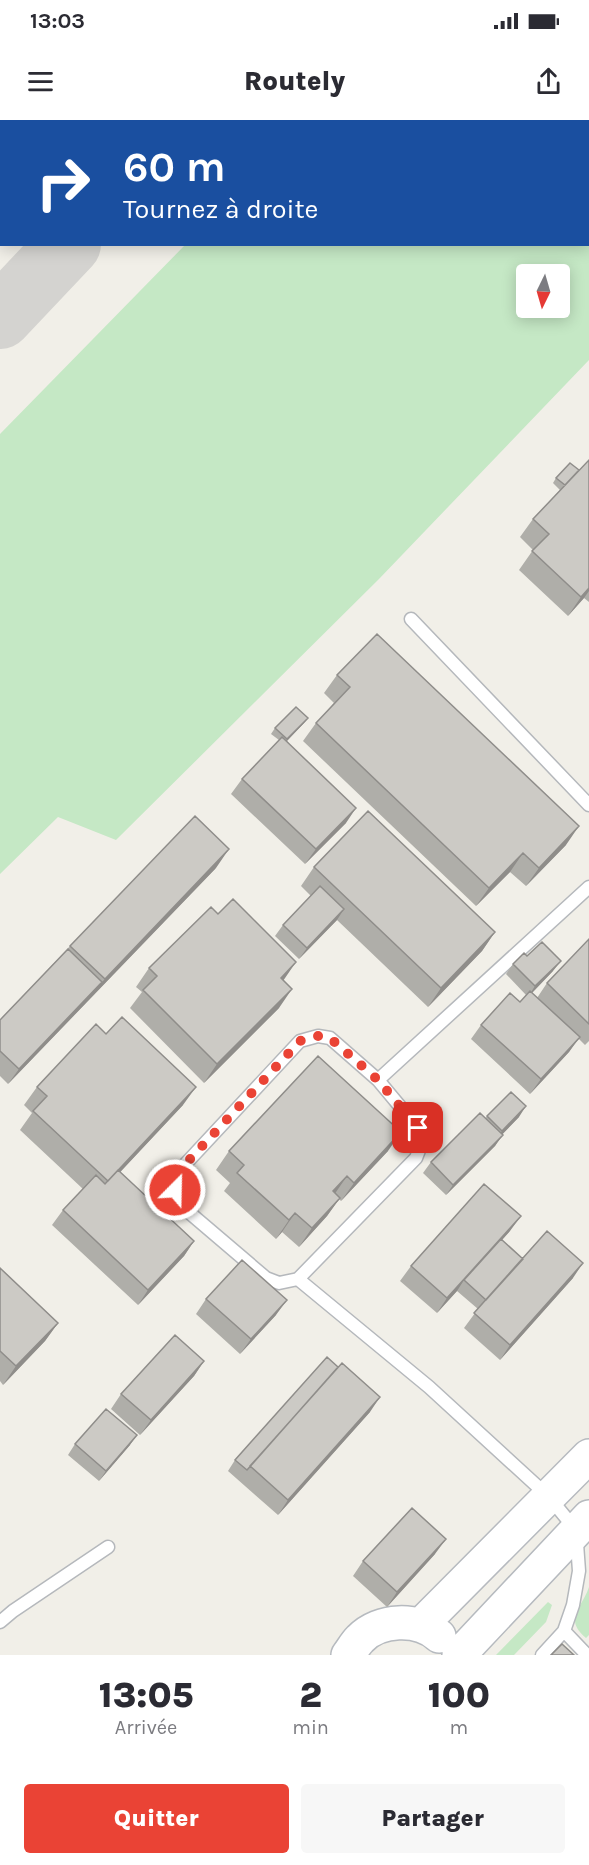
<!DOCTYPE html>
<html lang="fr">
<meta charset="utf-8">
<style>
:root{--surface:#fff;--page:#f7f7f7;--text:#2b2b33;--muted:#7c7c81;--accent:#ea4335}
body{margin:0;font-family:Karla,sans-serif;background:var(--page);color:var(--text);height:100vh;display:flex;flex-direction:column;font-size:22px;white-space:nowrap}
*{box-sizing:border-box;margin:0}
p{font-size:20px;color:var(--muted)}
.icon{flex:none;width:33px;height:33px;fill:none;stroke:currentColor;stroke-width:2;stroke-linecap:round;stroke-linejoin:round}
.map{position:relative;height:1535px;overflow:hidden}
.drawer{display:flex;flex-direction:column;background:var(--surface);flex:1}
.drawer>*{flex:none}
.top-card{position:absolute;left:0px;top:0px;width:590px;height:126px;box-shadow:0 3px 15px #0003;background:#1a4fa0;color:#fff;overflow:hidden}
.needle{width:39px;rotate:185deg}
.buttons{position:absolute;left:516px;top:144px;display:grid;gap:12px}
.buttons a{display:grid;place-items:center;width:54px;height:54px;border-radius:6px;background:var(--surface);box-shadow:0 3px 15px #0003;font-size:30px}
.pin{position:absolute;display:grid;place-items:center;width:51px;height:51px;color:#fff;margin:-26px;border-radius:12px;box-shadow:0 3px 9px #0006}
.me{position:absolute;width:66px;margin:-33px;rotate:23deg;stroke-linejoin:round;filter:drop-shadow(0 0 4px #0008)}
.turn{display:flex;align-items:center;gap:21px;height:126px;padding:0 24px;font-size:27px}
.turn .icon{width:78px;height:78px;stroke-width:2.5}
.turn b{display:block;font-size:42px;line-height:51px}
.eta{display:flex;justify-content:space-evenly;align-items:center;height:102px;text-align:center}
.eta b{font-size:36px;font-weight:800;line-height:42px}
.primary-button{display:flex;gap:12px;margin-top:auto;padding:12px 24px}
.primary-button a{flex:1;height:69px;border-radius:6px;background:var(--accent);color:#fff;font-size:24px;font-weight:800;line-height:69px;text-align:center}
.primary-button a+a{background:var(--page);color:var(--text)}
.status{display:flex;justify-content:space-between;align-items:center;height:42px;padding:0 30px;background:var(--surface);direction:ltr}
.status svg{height:16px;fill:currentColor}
header{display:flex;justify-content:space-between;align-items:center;height:78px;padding:0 24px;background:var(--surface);font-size:27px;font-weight:800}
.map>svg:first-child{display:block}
.green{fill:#c5e8c5;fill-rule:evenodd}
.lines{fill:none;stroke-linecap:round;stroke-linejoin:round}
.taxiway{stroke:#d4d3d0;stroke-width:64}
.service-casing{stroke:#b5b8bc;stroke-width:15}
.secondary-casing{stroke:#b6babf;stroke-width:36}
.service{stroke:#fff;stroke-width:12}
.secondary{stroke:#fff;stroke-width:33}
.wall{fill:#afaea9}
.shaded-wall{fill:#8f8d8a}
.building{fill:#cccac5;stroke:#8f8d8a;stroke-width:1.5}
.route{stroke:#ea4335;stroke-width:10;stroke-dasharray:0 18}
</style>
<div class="status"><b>13:03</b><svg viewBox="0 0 49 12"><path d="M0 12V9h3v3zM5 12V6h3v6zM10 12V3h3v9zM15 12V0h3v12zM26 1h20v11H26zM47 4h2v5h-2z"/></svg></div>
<header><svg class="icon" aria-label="menu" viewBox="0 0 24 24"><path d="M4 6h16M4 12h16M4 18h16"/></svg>Routely<svg class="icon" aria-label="share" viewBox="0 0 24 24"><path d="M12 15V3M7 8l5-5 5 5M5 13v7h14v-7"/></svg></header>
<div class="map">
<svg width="589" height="1535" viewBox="0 0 589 1535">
<rect width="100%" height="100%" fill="#f1efe8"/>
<path class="green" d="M306,0H589V240L379,459L116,720L58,697L0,754V314L185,125L588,124V2L305,1ZM560,154V188H526V154Z
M589,1467V1515L586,1518C563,1499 582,1488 589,1467Z
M548,1482L552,1485L546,1502L514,1535H496Z"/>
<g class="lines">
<path class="taxiway" d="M185,2L186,0
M0,197L69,124"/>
<g class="service-casing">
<path id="service" d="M411,499L589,685
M318,916L330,918L378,960L418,1008L421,1025L416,1038L298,1159L279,1163L266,1158L178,1083L175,1070L178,1052L300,921Z
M378,960L589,767
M298,1159L429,1267L549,1377L576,1410L579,1451L573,1485L564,1511L587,1535
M0,1502L13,1491L108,1427
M542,1535L564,1511"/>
</g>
<g class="secondary-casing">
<path id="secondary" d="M421,1505L589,1336
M348,1535C352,1530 355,1524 360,1519C379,1499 418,1497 439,1516
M459,1535L589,1397"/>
</g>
<use href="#service" class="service"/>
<use href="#secondary" class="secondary"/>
</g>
<path class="wall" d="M589,340V482L584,478L568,496L519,450L533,430L520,417L533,399L560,370L553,363L556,358L579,350Z
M337,555L566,725L526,766L510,752L476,786L303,621L316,603L334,583L324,573Z
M308,598L304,603L287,621L346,703L305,744L231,674L242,659L279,620L271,614L275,608Z
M314,747L495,812L482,831L428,887L337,800L299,839L275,816L283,805L311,776L301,766Z
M216,748L8,964L0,956V900L70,826Z
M589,819V921L585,925L578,918L569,932L530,974L471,919L481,905L520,882L526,875L506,854L513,844L527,836L553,851L532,873L537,878L547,863Z
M149,848L284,861L279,888L204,963L130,888L142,872L136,867Z
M37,967L183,985L120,1052L194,1121L184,1136L138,1185L52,1105L63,1090L83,1069L20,1010L32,993L24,985Z
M487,996L519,997L502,1014L495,1026L446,1075L423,1053L431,1042L485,999Z
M229,1031H388L341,1081L339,1079L327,1096L299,1127L282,1112L276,1119L224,1071L230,1063L216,1050Z
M510,1111L502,1120L523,1139L573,1158L500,1240L464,1208L478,1189L457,1171L437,1193L400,1161L411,1146Z
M0,1148L58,1203L45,1221L3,1265L0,1261Z
M206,1179L276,1195L240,1234L196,1194Z
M204,1241L194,1256L140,1315L111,1289L121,1274Z
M338,1247L370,1292L278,1395L228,1351L235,1340Z
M75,1324L130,1325L99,1361L68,1335Z
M435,1434L387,1487L353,1456L363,1441Z"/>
<path class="shaded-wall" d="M589,468V471L584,478L568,496L581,477Z
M308,598L304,603L283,625L287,619Z
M356,688L346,703L305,744L316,729Z
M579,706L566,725L526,766L539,748Z
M229,729L216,748L8,964L19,949Z
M523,733L510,752L476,786L489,768Z
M344,789L337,800L299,839L307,828Z
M495,812L482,831L428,887L441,868Z
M561,841L553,851L528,877L535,866Z
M296,842L283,861L281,858Z
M292,869L279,888L204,963L217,944Z
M580,917L569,932L530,974L541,959Z
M196,967L183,985L95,1079L108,1061Z
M526,986L519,997L495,1022L502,1011Z
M401,1012L388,1031L341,1081L354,1063Z
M503,1015L495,1026L446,1075L453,1065Z
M347,1056L334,1075L333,1071Z
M340,1078L327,1096L299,1127L312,1108Z
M295,1093L282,1112L276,1119L289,1100Z
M521,1096L510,1111L465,1161L464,1160L457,1171L437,1193L447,1178Z
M194,1121L184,1136L138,1185L148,1170Z
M583,1143L573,1158L500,1240L510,1225Z
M287,1180L276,1195L240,1234L251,1219Z
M58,1203L45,1221L3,1265L16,1246Z
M204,1241L194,1256L140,1315L151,1300Z
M380,1277L370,1292L278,1395L288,1380Z
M137,1315L130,1325L99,1361L106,1351Z
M446,1419L435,1434L387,1487L397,1472Z"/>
<path class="building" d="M589,340V468L581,477L532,431L549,414L533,399Z
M570,343L579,350L565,365L556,358Z
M377,514L579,706L539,748L523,733L489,768L316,603L350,567L337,555Z
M296,587L308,598L287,619L275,608Z
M282,617L356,688L316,729L242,659Z
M368,691L495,812L441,868L314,747Z
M195,696L229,729L105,859L70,826Z
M320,766L344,789L307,828L283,805Z
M233,779L296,842L281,858L292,869L217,944L143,870L157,856L149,848L211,787L218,794Z
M589,819V904L547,863Z
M542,822L561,841L535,866L513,844L524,833L527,836Z
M68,829L102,862L19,949L0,931V900Z
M530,871L580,917L541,959L481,905L510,873L520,882Z
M122,897L196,967L108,1061L33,991L47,976L37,967L96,904L106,914Z
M318,936L401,1012L354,1063L347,1056L333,1071L340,1078L312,1108L295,1093L289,1100L237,1053L244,1045L229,1031Z
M511,972L526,986L502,1011L487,996Z
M480,993L503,1015L453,1065L431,1042Z
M118,1050L194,1121L148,1170L63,1090L96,1055L105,1064Z
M484,1064L521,1096L447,1178L411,1146Z
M547,1111L583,1143L510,1225L474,1193Z
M501,1119L523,1139L486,1180L464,1160Z
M242,1140L287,1180L251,1219L206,1179Z
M0,1148L58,1203L16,1246L0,1231Z
M175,1215L204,1241L151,1300L121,1274Z
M327,1237L338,1247L247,1350L235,1340Z
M342,1243L380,1277L288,1380L250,1346Z
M106,1289L137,1315L106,1351L75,1324Z
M412,1388L446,1419L397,1472L363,1441Z
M562,1524L574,1535H551Z"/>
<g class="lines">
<path class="route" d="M175,1070L178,1052L300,921L318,916L330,918L378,960L418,1008"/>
</g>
</svg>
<div class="buttons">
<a><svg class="needle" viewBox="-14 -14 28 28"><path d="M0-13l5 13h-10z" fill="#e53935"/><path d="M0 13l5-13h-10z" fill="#7c7c81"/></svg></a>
</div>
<div class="pin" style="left:418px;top:1008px;background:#d93025"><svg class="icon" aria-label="arrive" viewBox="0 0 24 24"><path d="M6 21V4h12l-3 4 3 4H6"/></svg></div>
<svg class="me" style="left:175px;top:1070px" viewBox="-20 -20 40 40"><circle r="17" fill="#ea4335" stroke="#fff" stroke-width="3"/><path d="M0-11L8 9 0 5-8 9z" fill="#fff"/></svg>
<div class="top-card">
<div class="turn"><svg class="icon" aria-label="right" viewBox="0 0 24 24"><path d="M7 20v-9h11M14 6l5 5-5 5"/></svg><div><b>60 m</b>Tournez à droite</div></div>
</div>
</div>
<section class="drawer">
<div class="eta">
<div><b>13:05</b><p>Arrivée</p></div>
<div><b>2</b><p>min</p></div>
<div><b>100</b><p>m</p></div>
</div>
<div class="primary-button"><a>Quitter</a><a>Partager</a></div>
</section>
